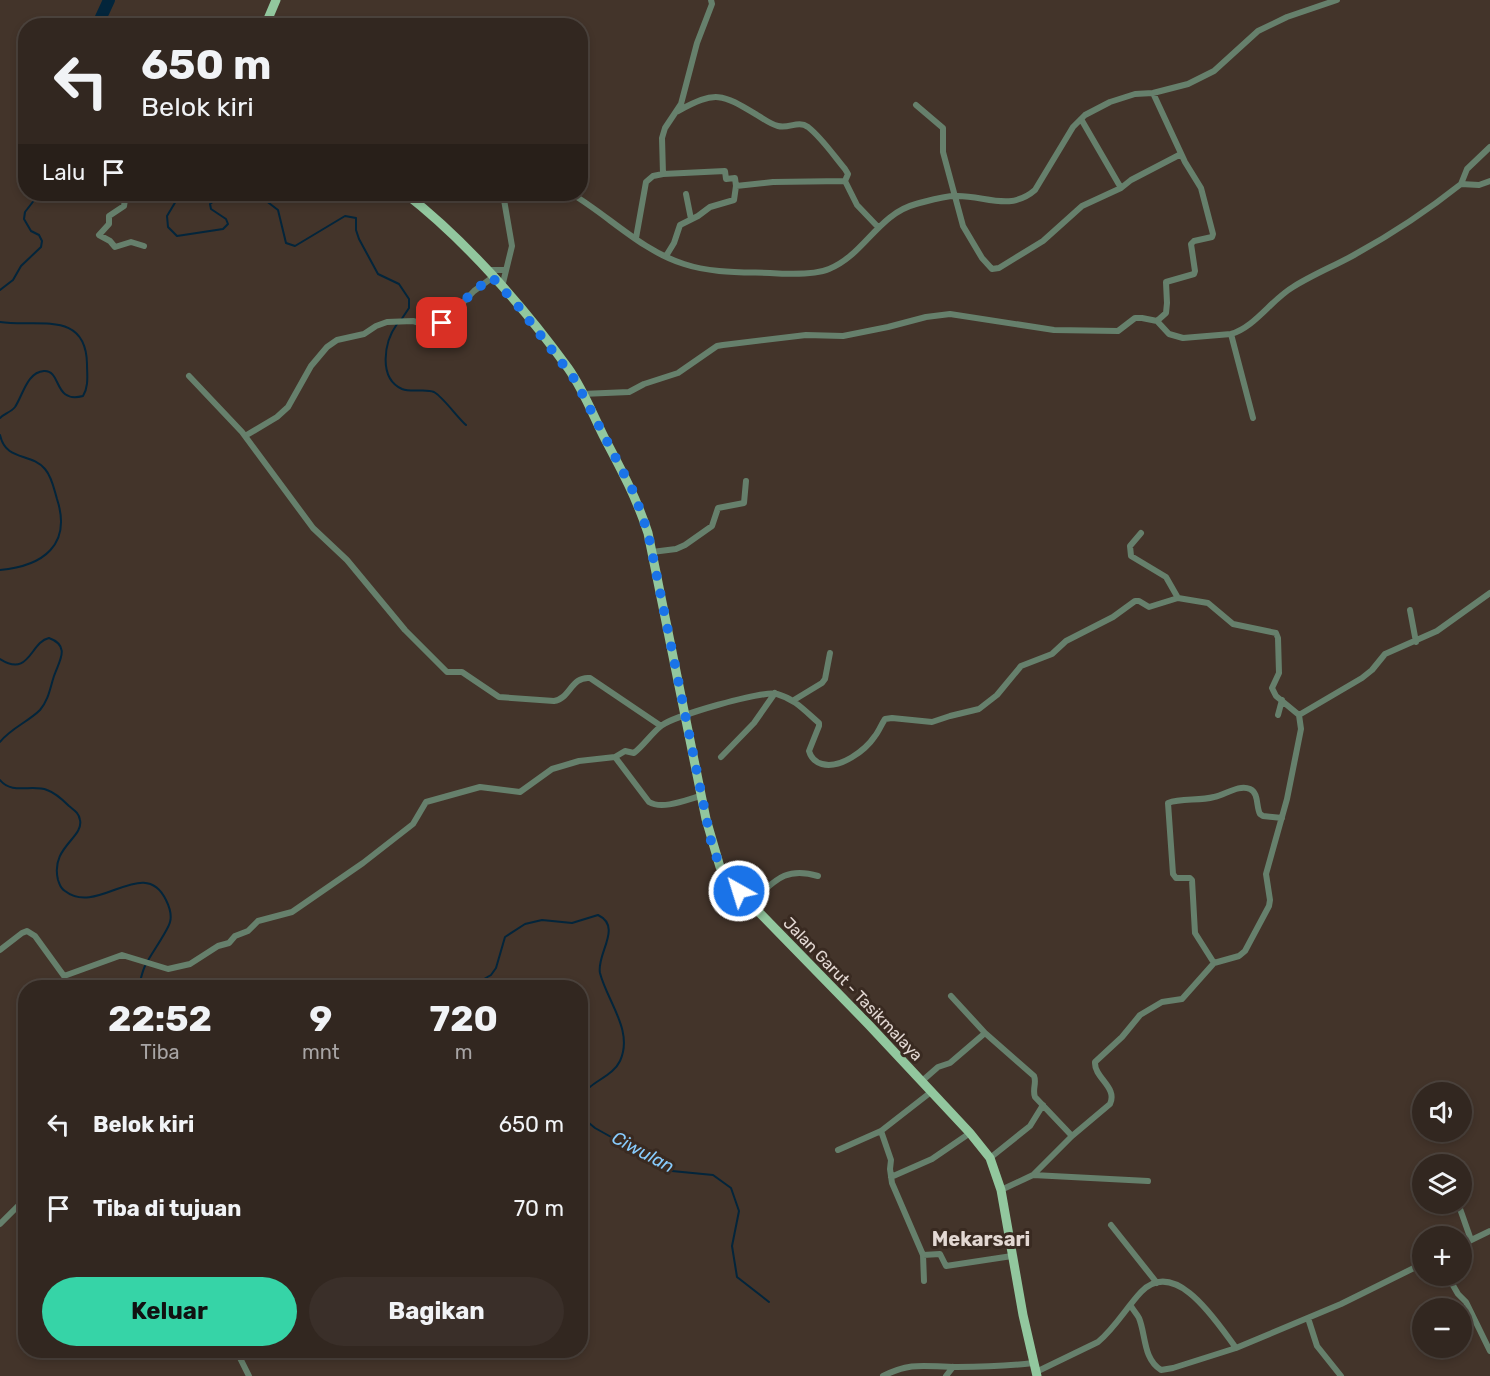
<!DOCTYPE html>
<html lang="id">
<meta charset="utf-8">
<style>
:root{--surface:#322720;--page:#3a2f29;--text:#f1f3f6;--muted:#a8a5a5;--line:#4d443e;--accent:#36d4a7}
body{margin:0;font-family:Rubik,sans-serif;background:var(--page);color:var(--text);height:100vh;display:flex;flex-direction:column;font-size:22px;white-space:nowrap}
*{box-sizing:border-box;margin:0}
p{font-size:20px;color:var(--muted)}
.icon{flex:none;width:33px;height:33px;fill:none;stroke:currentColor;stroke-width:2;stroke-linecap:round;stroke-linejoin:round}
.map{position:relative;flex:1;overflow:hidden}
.drawer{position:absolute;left:18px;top:980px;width:570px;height:378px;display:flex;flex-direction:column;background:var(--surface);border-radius:24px;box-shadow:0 3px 9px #0003,0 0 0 2px var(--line)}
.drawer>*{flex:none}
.hud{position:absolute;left:18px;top:18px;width:570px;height:183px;border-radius:24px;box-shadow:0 3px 9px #0003,0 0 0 2px var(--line);background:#322720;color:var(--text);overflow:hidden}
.tools{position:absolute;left:1412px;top:1082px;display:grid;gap:12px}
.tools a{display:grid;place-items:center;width:60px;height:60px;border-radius:50%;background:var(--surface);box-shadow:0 3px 9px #0003,0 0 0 2px var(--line);font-size:30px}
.pin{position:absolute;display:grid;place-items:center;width:51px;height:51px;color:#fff;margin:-26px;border-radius:12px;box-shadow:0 3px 9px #0006}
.me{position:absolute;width:66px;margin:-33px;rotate:321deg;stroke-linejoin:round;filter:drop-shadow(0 0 4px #0008)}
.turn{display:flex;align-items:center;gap:21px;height:126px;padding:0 24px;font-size:27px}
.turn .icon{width:78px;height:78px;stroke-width:2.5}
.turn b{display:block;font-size:42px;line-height:51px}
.then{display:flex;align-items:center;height:57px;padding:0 24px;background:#0003;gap:12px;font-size:22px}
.eta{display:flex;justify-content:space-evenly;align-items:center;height:102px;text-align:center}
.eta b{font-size:36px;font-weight:700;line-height:42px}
.cta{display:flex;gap:12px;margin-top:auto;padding:12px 24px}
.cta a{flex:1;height:69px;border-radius:36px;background:var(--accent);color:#111;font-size:24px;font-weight:700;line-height:69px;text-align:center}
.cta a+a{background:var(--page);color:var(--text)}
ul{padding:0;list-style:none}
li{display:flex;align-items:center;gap:18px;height:84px;padding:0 24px}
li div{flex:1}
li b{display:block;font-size:22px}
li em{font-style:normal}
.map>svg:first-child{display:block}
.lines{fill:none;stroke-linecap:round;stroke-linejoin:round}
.stream{stroke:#03253b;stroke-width:2}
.river{stroke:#03253b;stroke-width:12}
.minor{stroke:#66806c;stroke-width:6}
.primary{stroke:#92c79e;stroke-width:9}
.route{stroke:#1a73e8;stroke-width:10;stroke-dasharray:0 18}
.labels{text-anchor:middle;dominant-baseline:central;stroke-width:6;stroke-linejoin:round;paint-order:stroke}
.street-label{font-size:16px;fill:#e3d8d3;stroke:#392a21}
.water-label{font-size:18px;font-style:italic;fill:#88ccfe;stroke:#392a21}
.quarter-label{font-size:20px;font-weight:bold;fill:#e3d8d3;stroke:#392a21}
</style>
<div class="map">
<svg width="1490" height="1376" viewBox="0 0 1490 1376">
<rect width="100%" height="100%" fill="#43342a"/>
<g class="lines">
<path class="stream" d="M117,194L120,196L129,198L132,194
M178,194L179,196L167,216L168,227L177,236L223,229L228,224L226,219L211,209L210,204L218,198L265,200L278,210L286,243L295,246L345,216L356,218V230L359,239L378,274L399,284L409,299V308L401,320
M0,290L13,280L21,266L41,247L42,241L39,235L31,231L24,219L25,212L39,194
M0,322C36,328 86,309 87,364C87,375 89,386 83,396C53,404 62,370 44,371C27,372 23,395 15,407C11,412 4,414 0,418
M397,324C384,342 378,378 402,389C413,393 425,388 434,392C443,397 457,417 466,425
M0,435C6,462 31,452 45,469C52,477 54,489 57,499C72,545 43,566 0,570
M0,659C30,678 30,642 49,638C71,646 59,661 54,676C50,688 49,699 40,710C28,722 11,728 0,742
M0,780C12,795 32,784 47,790C56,793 63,800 69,806C74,810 79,813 80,820C84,838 50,847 58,880C60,885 60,888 65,891C98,917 144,854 166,900C169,906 172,915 170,922C168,931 150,955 145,966C142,972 141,980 138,987
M225,987C229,983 236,979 242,982L241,987
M413,987L484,979L491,975L496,968L505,937L525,924L542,920L572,923L598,915C623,927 596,954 600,973C607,1001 634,1031 620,1061C612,1078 589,1081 581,1098L589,1123L595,1128L672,1171L713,1175L731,1188L739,1211L732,1246L737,1277L769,1302"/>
<path class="river" d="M97,26L109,0"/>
<path class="minor" d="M1153,93L1185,162L1201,188L1213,234L1212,237L1194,241L1191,244L1195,271L1194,274L1166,282L1167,303L1166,313L1157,321
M916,105L943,128V152L963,226L982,258L992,269L999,268L1043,241L1082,206L1121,188L1131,180L1181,154
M678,111C716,90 722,94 757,115C764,119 770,124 778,126C789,129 798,120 808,127C822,138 834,156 845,169L848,174L845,181
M1081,119L1121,188
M663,174L725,171L726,179L735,178L736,186L773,182L845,181L857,205L878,227
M1461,184L1467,169L1490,147
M126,194L124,206L109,216V224L99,235L110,241L115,247L131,242L144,246
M572,194C609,216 642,251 684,264C711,273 742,272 770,273C785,274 815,275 829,269C864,255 878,214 916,204C928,201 942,196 956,196C984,195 1010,212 1035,190L1073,127L1085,115L1110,102L1135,94L1153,93L1188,84L1214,71L1258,31L1287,17L1337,0
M686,194L691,219
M636,238L646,182L653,176L663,174L662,138L665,128L681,104L697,43L712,4L711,0
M666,256L674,243L680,225L698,216L710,207L734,200L736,186
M487,270H506
M502,287L512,246L503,194
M1231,334L1253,418
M189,376L242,432L313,528L347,560L405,630L447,672H462L499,697L554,701C570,699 571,676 590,678L661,726
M582,394L629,392L644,384L678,373L717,346L723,345L806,335L843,336L888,327L926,317L950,314L1054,330L1118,331L1135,318H1142L1157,321L1169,334L1183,338L1231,334C1255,327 1271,300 1293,287C1312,275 1334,266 1354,255C1392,234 1427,211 1461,184L1479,185L1490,181
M245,436L277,417L288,407L311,366L327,347L337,340L364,334L376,326L387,322L413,321L430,326L439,325L449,317L474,291L493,277
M1141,533L1130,546L1131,556L1166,577L1178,598L1208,603L1233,624L1276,633L1278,638L1279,673L1272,688L1276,696L1299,715
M652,552L676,549L685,545L712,526L718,508L744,503L746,481
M1410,610L1416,642
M794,700L822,683L825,679L830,653
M1278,715L1282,700
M615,757L649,802C662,810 686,800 700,796
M721,757L754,723L775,693
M750,903C774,882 784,866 818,876
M0,950L22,933L27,931L35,936L64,976L122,955L168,969L190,964L218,946L229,943L235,936L248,931L258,921L292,912L363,863L413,824L426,802L480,787L520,792L552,769L579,761L615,757L625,751L634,753C644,745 651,734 661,726C673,716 763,690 777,694C795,699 805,711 819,723V726L809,751C811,758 815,762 822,764C840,769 865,751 875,736C879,731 881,725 885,719L892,718L932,722L950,716L979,709L997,695L1021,666L1052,654L1066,641L1113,617L1135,601H1139L1149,607L1178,598
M1214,963L1195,933L1192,880L1190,878H1176L1173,874L1168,803C1181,798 1199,801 1214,797C1225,795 1239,784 1250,789C1259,793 1256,807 1260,814L1263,816L1282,818
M951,996L985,1033L1034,1076C1037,1083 1032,1089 1035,1097L1072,1136
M922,1081L938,1067L950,1063L985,1033
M881,1131L891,1160L890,1169L892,1183L923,1255L940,1254L946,1266L1012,1256
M838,1150L881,1131L931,1092
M990,1158L1030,1126L1043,1105
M1033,1175L1148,1181
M891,1177L932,1159L970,1133
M1001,1190L1033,1175L1072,1136L1110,1104C1118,1087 1094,1078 1095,1062L1122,1037L1140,1015L1162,1002L1182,999L1214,963L1239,956L1245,951L1269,906L1270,900L1266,874L1287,799L1301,729L1299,715L1362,678L1372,670L1385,654L1437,631L1490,593
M1458,1203L1471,1240
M0,1224L26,1198
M1111,1225L1157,1283
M1461,1245L1490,1231
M923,1255L924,1281
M1447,1275L1458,1294L1466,1302L1490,1351
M1131,1306C1133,1310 1137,1314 1139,1318C1146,1335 1143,1359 1161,1370L1173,1368L1236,1348
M1308,1318L1317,1346L1341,1376
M236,1350L249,1376
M1036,1372L1098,1342C1115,1328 1126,1308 1141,1292C1176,1256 1218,1324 1236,1348L1341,1304L1422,1264
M883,1376C913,1361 926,1367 957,1367C983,1367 1008,1366 1033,1363
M946,1376L953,1367"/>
<path class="primary" d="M265,26L276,0
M406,194C465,240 524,307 568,368C583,389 593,415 604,437C621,469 637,499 648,533L706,819L720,867L750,903L869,1025L970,1133L990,1158L1001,1190L1023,1315L1037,1376"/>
</g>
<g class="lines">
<path class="route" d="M442,323L474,291L492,277L518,306L575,380L634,493L648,533L711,841L720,867L739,891"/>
</g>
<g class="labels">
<g class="street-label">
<text transform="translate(853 989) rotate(46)">Jalan Garut - Tasikmalaya</text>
</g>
<g class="water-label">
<text transform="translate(643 1152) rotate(28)">Ciwulan</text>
</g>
<g class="quarter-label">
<text x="981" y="1239">Mekarsari</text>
</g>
</g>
</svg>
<div class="tools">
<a><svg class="icon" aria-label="sound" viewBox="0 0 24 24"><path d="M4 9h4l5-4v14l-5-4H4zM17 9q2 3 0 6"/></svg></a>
<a><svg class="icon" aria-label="layers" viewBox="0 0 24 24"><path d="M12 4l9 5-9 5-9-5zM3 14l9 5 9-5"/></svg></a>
<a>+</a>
<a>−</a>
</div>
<div class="pin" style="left:442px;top:323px;background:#d93025"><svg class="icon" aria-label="arrive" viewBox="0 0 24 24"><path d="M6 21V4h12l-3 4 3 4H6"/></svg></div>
<svg class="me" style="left:739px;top:891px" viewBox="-20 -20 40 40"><circle r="17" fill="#1a73e8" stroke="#fff" stroke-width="3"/><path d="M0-11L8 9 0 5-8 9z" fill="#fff"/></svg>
<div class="hud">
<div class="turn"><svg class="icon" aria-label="left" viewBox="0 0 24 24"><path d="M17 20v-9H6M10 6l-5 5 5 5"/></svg><div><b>650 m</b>Belok kiri</div></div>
<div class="then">Lalu<svg class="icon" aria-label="arrive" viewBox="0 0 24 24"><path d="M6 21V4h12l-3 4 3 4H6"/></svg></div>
</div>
<section class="drawer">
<div class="eta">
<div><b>22:52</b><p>Tiba</p></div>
<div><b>9</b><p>mnt</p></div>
<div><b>720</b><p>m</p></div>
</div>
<ul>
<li><svg class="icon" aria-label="left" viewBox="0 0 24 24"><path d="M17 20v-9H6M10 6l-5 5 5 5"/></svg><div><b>Belok kiri</b></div><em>650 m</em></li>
<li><svg class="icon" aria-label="arrive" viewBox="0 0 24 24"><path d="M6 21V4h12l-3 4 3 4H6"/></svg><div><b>Tiba di tujuan</b></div><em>70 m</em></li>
</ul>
<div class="cta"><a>Keluar</a><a>Bagikan</a></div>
</section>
</div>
